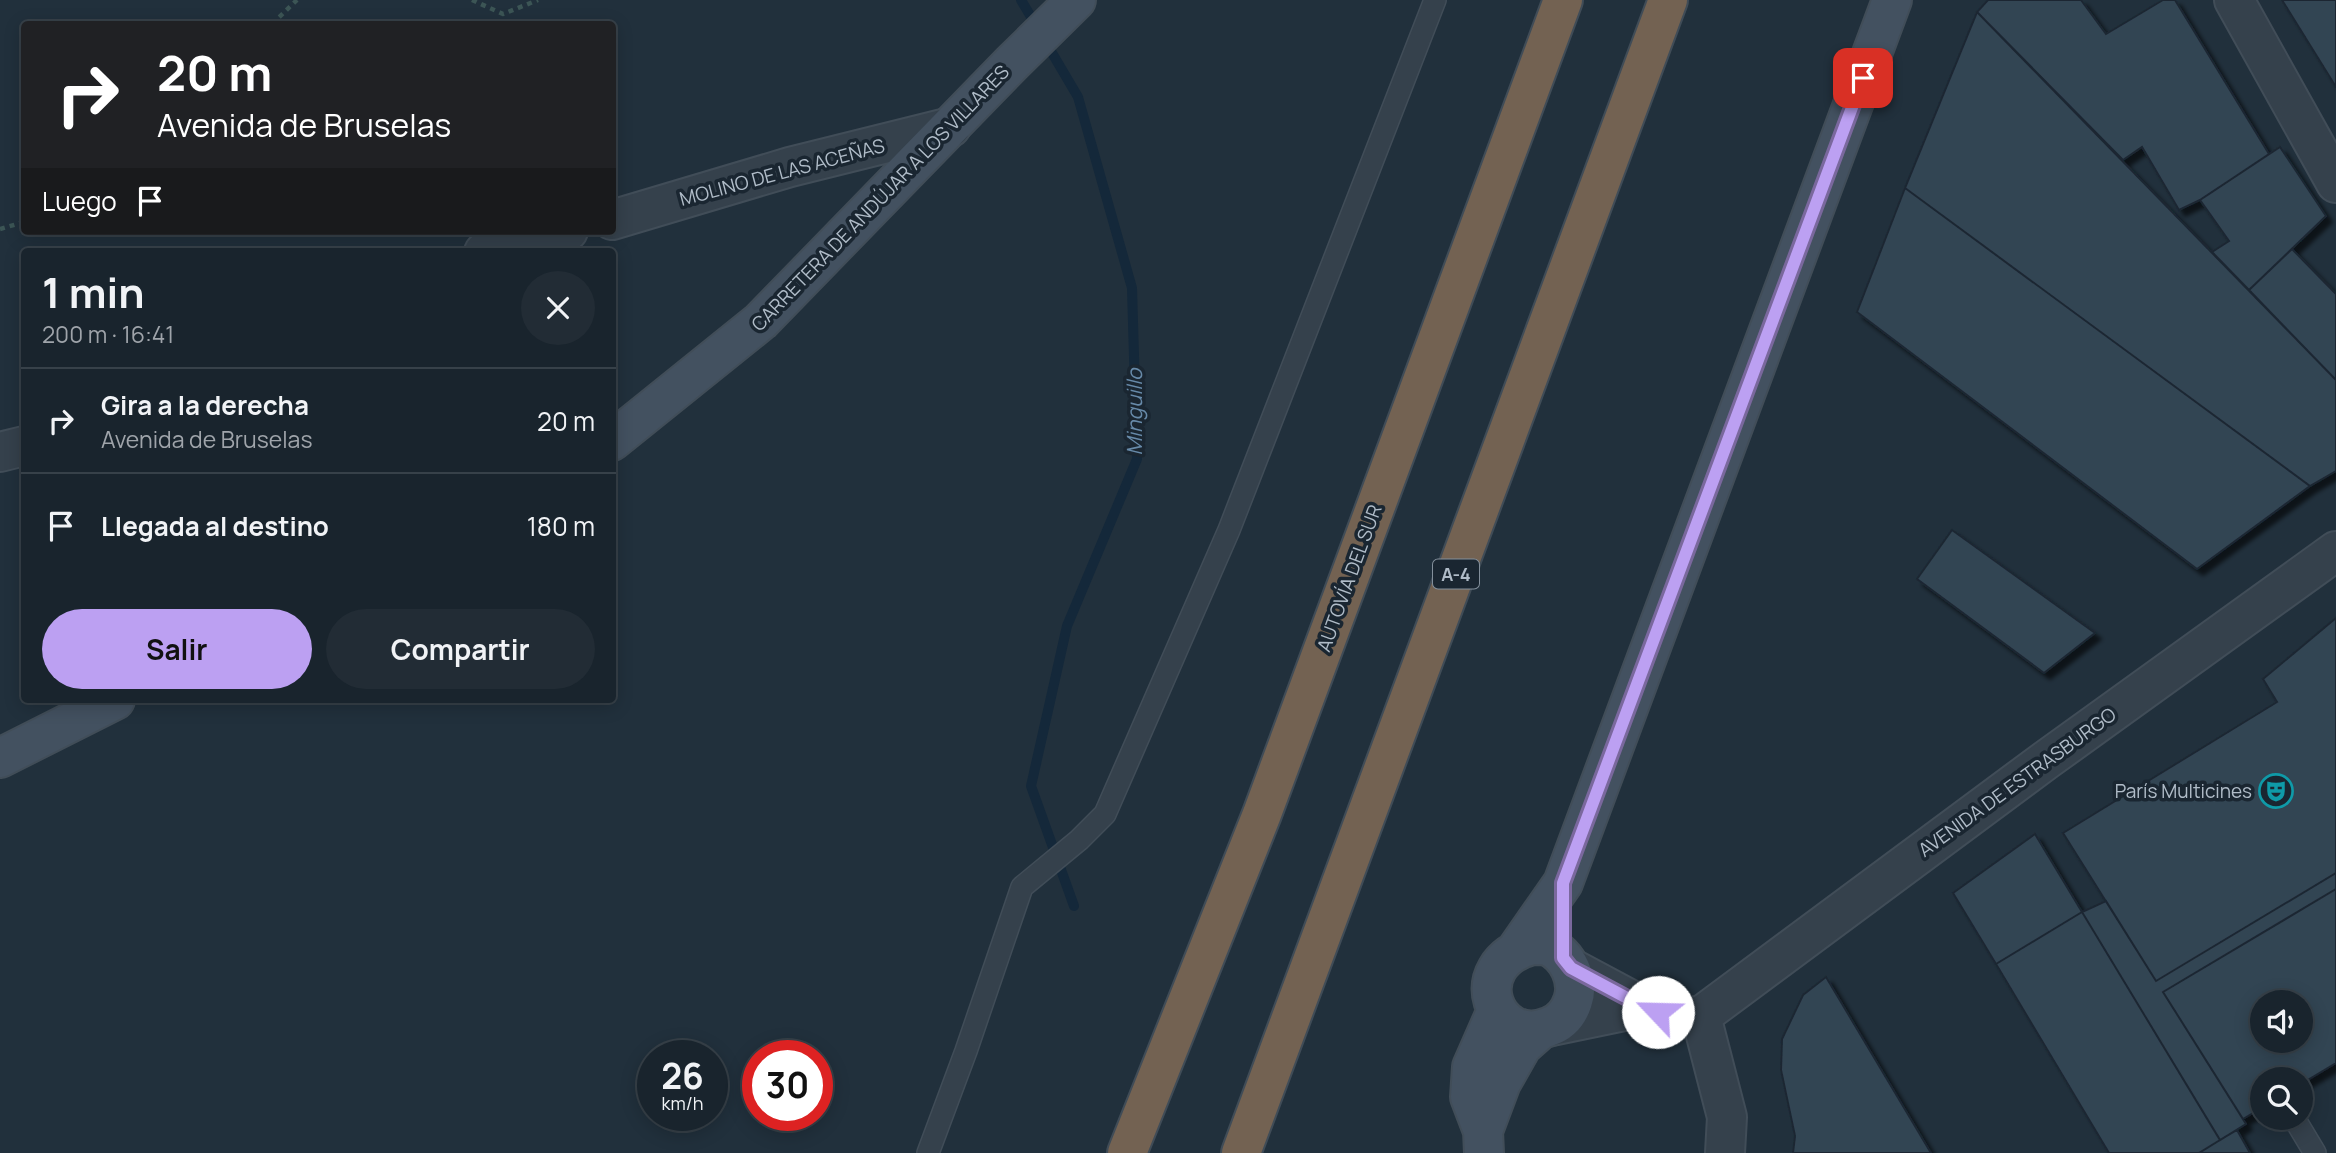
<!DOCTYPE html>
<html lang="es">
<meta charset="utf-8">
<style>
:root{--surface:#19242d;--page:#222c35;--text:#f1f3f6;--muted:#9fa4aa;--line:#374149;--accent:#bca0f2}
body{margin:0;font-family:Manrope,sans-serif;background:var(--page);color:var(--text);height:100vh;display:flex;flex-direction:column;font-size:26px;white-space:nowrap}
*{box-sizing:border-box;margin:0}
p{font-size:23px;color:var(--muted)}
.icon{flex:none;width:38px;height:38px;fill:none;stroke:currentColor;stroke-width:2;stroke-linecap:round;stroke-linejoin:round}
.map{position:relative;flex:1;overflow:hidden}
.panel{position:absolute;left:21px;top:248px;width:595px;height:455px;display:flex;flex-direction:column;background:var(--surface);border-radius:7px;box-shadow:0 4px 18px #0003,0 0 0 2px var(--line)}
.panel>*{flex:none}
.guide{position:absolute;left:21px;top:21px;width:595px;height:214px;border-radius:7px;box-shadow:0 4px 18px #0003,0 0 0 2px var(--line);background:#202124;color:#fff;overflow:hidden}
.fabs{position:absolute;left:2250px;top:990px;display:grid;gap:14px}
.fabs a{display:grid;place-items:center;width:63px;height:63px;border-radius:50%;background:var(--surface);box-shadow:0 4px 18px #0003,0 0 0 2px var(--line);font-size:35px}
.speed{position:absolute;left:637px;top:1040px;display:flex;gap:14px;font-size:35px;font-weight:700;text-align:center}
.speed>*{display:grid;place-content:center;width:91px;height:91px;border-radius:50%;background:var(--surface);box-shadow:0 4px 18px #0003,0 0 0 2px var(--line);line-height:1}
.speed small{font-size:18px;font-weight:400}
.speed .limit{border:10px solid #d22;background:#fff;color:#111}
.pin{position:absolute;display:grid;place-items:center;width:60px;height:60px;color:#fff;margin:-30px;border-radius:14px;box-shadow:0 4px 10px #0006}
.me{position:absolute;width:77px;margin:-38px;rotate:294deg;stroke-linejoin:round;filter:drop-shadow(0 0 5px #0008)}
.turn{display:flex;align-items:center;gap:24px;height:147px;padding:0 21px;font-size:32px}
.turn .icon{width:91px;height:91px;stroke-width:2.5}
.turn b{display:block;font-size:49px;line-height:60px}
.then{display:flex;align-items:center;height:66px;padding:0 21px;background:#0003;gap:14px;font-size:26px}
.round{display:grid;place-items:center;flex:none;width:74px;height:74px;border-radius:37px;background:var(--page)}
.head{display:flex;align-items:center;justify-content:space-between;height:119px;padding:0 21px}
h1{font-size:42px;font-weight:700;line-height:52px}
.button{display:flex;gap:14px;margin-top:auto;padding:14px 21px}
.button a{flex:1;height:80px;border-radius:42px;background:var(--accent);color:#111;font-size:28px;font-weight:700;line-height:80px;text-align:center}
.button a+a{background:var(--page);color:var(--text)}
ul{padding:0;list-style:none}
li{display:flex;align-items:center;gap:21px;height:105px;padding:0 21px;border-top:2px solid var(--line)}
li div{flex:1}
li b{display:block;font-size:26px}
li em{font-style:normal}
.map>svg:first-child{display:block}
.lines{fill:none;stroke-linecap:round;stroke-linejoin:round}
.stream{stroke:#14283a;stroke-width:10}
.building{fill:#334453;stroke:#1c2833;stroke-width:2;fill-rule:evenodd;filter:url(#shadow)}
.lane-casing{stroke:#414d58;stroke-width:24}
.street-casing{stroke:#414d58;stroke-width:42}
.secondary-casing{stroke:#414d58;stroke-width:42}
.highway-casing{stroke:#404c57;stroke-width:42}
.path{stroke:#3c5555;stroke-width:4.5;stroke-dasharray:5 5;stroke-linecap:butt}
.lane{stroke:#35414c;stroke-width:21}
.street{stroke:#35414c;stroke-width:38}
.secondary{stroke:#435160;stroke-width:38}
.highway{stroke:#736252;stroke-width:38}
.route-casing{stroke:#7a689d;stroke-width:18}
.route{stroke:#bca0f2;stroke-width:12}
.labels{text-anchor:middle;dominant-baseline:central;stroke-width:7;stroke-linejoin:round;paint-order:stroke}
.shield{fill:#1a2631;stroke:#838f9b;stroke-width:2}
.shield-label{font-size:18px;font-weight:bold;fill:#b0bcc8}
.street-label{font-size:19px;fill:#b0bcc8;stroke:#1a2631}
.poi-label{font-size:19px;fill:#b0bcc8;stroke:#1a2631;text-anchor:end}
.water-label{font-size:21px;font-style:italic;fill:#678aa9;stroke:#1a2631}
</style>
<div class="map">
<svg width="2336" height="1153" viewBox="0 0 2336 1153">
<defs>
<filter id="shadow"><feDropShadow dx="6" dy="6" stdDeviation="2" flood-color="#0009"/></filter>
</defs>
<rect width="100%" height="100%" fill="#21303c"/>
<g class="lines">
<path class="stream" d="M1021,0L1037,27
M1045,41L1078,97L1132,288L1137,459L1067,626L1031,786L1074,906"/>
</g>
<path class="building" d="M1988,0H2081L2106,34L2163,0H2175L2269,154L2200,200L2179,210L2142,147L2123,160L1977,12Z
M2282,0H2336V87Z
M1977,12L2336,380V471L2310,486L1905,188Z
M2280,147L2326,216L2249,290L2212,252L2229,241L2200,200Z
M1905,188L2310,486L2197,569L1857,312Z
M2292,249L2336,294V380L2249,290Z
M1952,530L2095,633L2044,673L1917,579Z
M2336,618V873L2156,981L2063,833L2277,702L2263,679Z
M2035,834L2082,912L1996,964L1953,893Z
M2336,873V889L2163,992L2246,1124L2220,1140L2082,912L2106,901L2156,981Z
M2336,889V1063L2301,1084V1080H2263V1107L2243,1119L2163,992ZM2263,1003H2301V1041H2263Z
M2082,912L2220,1140L2199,1153H2109L1996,964Z
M1826,977L1931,1153H1793L1795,1136L1781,1070L1782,1039L1803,995Z
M2237,1130L2250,1153H2199L2220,1140Z"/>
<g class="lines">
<g class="lane-casing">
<path id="lane" d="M2294,1118L2315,1153
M928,1153L966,1051L1022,887L1079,840L1105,814L1229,530L1435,0"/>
</g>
<g class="street-casing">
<path id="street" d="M2234,0L2336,183
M612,220L790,167L951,127
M484,252L568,231
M0,452L24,446
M1571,968L1644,1007L1673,1017L1701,1016
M1701,1016L2046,760L2336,551
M1701,1016L1727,1117L1725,1153
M1552,1026L1644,1007"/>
</g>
<g class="secondary-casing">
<path id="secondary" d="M612,441L761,321L1012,63L1076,0
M0,758L115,700
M1532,945C1536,945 1544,945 1548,946C1568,955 1580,981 1573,1001C1569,1013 1561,1023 1548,1027C1495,1048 1461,965 1532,945Z
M1517,949L1563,883L1892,0
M1483,1131L1470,1097L1472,1067L1497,1010
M1484,1153L1483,1131L1501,1083L1522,1046L1540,1030"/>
</g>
<g class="highway-casing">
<path id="highway" d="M1127,1153L1262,814L1563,0
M1241,1153L1668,0"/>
</g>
<path class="path" d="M472,0L503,14L538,0
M272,24L297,0
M0,229L24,222"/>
<use href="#lane" class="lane"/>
<use href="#street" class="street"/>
<use href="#secondary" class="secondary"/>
<use href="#highway" class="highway"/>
</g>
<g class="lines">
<g class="route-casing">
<path id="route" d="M1658,1012L1644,1007L1571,968L1563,958V883L1863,78"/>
</g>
<use href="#route" class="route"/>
</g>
<defs>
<g id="theatre-ring" transform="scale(1.75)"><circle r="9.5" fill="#1a2631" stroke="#0f9aa8" stroke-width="1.5"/><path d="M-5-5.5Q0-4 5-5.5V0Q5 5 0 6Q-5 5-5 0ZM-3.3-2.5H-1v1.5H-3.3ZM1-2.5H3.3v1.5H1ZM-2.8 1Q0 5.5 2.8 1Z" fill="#0f9aa8"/></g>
</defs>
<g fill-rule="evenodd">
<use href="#theatre-ring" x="2276" y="791"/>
</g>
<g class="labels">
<rect class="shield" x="1433" y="559.5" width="46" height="29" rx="5"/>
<g class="shield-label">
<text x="1456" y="574">A-4</text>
</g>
<g class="street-label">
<text transform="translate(782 172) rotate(-15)">MOLINO DE LAS ACEÑAS</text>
<text transform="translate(880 198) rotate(-46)">CARRETERA DE ANDÚJAR A LOS VILLARES</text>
<text transform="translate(1349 578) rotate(-70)">AUTOVÍA DEL SUR</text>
<text transform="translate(2017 782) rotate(-36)">AVENIDA DE ESTRASBURGO</text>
</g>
<g class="poi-label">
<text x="2252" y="791">París Multicines</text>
</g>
<g class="water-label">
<text transform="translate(1134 412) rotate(-90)">Minguillo</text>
</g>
</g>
</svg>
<div class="fabs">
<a><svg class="icon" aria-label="sound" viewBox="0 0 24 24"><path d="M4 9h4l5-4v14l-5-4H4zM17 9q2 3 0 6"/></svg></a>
<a><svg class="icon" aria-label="search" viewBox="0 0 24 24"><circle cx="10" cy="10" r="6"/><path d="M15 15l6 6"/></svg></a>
</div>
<div class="speed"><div>26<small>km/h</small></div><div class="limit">30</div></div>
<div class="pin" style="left:1863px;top:78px;background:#d93025"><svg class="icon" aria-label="arrive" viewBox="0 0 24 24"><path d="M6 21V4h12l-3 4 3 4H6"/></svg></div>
<svg class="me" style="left:1658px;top:1012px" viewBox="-20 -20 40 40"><circle r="19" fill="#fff"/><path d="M0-13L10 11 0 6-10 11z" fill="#bca0f2"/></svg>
<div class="guide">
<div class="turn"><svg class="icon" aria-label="right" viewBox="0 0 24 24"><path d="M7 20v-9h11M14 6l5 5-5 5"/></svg><div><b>20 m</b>Avenida de Bruselas</div></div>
<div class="then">Luego<svg class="icon" aria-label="arrive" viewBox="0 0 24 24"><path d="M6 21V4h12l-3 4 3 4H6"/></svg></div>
</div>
<section class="panel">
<div class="head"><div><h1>1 min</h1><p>200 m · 16:41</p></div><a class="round"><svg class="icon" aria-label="close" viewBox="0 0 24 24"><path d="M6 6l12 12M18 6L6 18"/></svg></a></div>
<ul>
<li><svg class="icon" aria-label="right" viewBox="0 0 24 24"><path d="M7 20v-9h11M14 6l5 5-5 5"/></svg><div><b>Gira a la derecha</b><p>Avenida de Bruselas</p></div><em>20 m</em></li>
<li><svg class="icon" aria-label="arrive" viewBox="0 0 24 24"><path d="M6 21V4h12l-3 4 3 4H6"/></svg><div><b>Llegada al destino</b></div><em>180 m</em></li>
</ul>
<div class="button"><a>Salir</a><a>Compartir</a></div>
</section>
</div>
